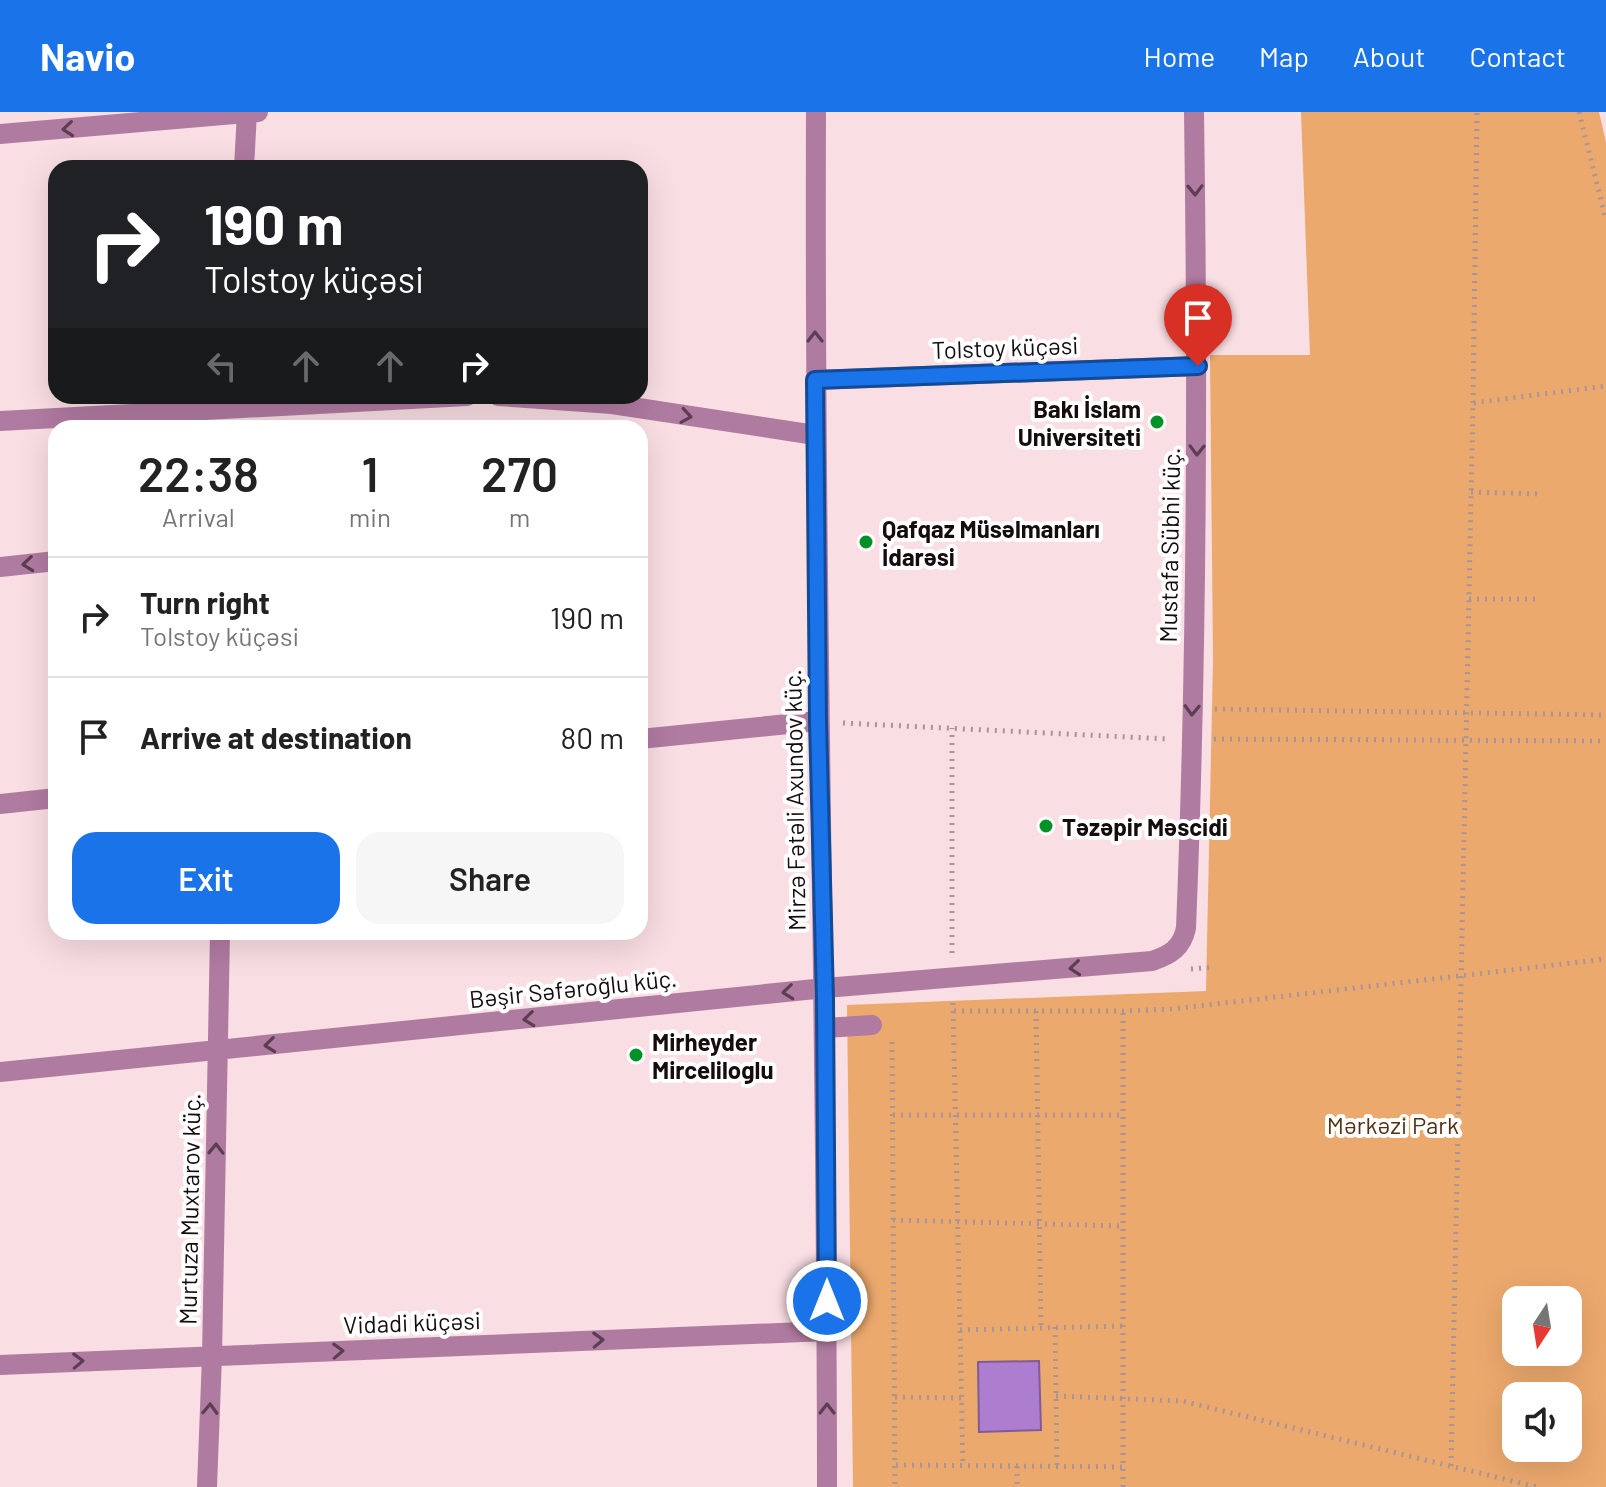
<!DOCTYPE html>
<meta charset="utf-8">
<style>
:root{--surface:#fff;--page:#f6f6f6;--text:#222;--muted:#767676;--line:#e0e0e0;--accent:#1a73e8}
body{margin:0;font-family:Barlow,sans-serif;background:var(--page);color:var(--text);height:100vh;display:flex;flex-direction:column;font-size:30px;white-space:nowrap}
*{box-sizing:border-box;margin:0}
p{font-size:26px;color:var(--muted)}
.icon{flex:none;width:44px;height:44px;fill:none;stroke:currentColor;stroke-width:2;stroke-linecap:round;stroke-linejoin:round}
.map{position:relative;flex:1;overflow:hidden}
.sheet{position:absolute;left:48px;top:308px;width:600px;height:520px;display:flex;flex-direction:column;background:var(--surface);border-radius:24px;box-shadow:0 8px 32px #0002}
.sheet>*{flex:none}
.banner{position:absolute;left:48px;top:48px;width:600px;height:244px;border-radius:24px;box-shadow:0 8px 32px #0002;background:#202124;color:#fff;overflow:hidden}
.needle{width:52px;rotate:192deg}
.tools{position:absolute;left:1502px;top:1174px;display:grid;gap:16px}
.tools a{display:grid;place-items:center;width:80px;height:80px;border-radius:16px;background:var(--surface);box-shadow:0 8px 32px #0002;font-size:40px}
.pin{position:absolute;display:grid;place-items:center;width:68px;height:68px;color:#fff;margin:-82px -34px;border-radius:50% 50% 50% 0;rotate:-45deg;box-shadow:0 0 8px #0007}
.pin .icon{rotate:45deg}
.me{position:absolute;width:88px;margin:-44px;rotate:0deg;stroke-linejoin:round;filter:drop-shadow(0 0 6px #0008)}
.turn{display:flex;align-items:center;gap:28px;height:168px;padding:0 24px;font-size:36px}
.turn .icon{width:104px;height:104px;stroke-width:2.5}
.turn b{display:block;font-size:56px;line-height:68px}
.lanes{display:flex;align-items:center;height:76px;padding:0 24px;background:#0003;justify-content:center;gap:40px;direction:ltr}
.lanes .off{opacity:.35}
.eta{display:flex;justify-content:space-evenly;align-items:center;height:136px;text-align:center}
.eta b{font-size:48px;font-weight:600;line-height:56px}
.action{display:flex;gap:16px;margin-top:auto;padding:16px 24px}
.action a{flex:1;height:92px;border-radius:24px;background:var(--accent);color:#fff;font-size:32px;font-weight:600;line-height:92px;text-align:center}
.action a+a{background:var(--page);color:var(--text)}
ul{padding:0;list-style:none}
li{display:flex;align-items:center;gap:24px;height:120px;padding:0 24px;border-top:2px solid var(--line)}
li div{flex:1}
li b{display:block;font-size:30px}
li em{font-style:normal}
header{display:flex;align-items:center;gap:48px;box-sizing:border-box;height:112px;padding:0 40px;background:var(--accent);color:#fff}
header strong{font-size:38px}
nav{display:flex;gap:44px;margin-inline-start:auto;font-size:28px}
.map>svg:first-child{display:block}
.green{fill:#eca96e;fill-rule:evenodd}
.water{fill:#ad7ecf;stroke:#7f5c95;stroke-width:2}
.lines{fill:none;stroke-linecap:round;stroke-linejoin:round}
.path{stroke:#a99498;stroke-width:5;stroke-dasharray:2 6;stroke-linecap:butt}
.service{stroke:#b07ba1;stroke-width:20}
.minor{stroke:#b07ba1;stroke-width:20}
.oneway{stroke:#5b3e50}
.route-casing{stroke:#114b97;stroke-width:20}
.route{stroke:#1a73e8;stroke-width:14}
.poi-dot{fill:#009226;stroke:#fff;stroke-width:3}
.labels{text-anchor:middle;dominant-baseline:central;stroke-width:8;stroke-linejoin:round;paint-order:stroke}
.street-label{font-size:24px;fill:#150c0e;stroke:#fff}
.poi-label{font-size:24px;font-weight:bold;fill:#150c0e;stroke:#fff;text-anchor:start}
.park-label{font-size:24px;fill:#513215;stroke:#fff}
</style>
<header>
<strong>Navio</strong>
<nav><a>Home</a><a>Map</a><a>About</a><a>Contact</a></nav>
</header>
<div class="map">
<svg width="1606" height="1375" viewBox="0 0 1606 1375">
<rect width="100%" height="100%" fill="#f9dee3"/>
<path class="green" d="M1301,0H1599L1606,30V1375H853L847,893L1206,879L1213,547L1210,243H1310ZM1516,1188H1568V1240H1516ZM1516,1284H1568V1336H1516Z"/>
<path class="water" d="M1039,1249L1041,1318L979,1320L978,1250Z"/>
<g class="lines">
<path class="path" d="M1579,0L1606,108
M1473,291L1477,0
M1471,380L1541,382
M1469,487H1538
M1215,597L1606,603
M843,611L1168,627
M1214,627L1606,629
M952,841V616
M1191,857L1215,855
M953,891L963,1354
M954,899H1123L1172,897L1606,847
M1036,899L1041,1215
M892,930L895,1375
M893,1003H1123
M893,1108L1123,1114
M1055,1215L1057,1354
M960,1218L1123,1214
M1056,1284L1182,1289L1537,1375
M895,1285L962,1286
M896,1353L1123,1355
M1017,1354V1375
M1451,1354L1473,291L1606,274
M1123,1375V899"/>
<path class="service" d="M825,916L872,913"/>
<path class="minor" d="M816,0C814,458 827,917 827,1375
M0,22L258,0
M244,56L247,0
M815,268L1198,254
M498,284L612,292L815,323
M0,309L467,284
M0,455L56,449
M640,627L818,609
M0,692L56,686
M0,960L825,876L1152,849C1170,843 1182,836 1186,816C1197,544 1198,272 1194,0
M0,1253L827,1219
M207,1375L212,1244L220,820"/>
</g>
<defs><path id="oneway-chevron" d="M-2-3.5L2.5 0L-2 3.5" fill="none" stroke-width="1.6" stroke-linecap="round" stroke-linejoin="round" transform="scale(2)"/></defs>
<g class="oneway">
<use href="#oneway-chevron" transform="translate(68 17) rotate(175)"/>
<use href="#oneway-chevron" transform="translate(1195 78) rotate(89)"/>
<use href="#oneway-chevron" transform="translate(815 225) rotate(-90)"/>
<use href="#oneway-chevron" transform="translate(686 304) rotate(9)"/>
<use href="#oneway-chevron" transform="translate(1197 338) rotate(91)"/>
<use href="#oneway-chevron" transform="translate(28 452) rotate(174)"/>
<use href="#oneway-chevron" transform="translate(1192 598) rotate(92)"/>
<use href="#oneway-chevron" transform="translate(1075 856) rotate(175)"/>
<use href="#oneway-chevron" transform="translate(788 880) rotate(174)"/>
<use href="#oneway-chevron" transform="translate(529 907) rotate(174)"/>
<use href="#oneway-chevron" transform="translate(270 933) rotate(174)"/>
<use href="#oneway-chevron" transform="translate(216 1037) rotate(-89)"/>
<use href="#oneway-chevron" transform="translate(598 1228) rotate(-2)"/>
<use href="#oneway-chevron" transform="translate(338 1239) rotate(-2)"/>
<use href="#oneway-chevron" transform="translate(78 1249) rotate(-2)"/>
<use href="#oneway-chevron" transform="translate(210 1297) rotate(-88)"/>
<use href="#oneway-chevron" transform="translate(827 1297) rotate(-90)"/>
</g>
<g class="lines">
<g class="route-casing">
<path id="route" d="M827,1189L825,887L818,609L815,268L1198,254"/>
</g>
<use href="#route" class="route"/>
</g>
<g class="poi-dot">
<circle cx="1157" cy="310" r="8"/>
<circle cx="866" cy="430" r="8"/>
<circle cx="1046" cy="714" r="8"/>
<circle cx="636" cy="943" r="8"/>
</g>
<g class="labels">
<g class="street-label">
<text transform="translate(1005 235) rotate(-2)">Tolstoy küçəsi</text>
<text transform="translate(1169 433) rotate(-89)">Mustafa Sübhi küç.</text>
<text transform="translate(794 688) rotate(-91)">Mirzə Fətəli Axundov küç.</text>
<text transform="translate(573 876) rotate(-6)">Bəşir Səfəroğlu küç.</text>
<text transform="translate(189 1097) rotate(-89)">Murtuza Muxtarov küç.</text>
<text transform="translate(412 1210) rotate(-2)">Vidadi küçəsi</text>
</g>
<g class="poi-label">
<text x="1141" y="296" text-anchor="end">Bakı İslam<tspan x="1141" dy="28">Universiteti</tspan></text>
<text x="882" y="416">Qafqaz Müsəlmanları<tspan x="882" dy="28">İdarəsi</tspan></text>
<text x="1062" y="714">Təzəpir Məscidi</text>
<text x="652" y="929">Mirheyder<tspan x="652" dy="28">Mirceliloglu</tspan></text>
</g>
<g class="park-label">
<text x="1393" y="1012">Mərkəzi Park</text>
</g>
</g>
</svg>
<div class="tools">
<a><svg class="needle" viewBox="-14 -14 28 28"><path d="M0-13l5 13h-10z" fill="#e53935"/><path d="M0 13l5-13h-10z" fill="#767676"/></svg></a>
<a><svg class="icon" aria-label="sound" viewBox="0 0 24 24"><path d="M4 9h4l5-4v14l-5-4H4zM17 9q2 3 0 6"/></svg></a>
</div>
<div class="pin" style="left:1198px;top:254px;background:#d93025"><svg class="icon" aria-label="arrive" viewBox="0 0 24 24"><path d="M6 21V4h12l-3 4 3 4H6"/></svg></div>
<svg class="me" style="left:827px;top:1189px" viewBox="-20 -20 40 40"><circle r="17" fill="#1a73e8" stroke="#fff" stroke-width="3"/><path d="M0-11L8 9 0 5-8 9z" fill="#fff"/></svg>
<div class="banner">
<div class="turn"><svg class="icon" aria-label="right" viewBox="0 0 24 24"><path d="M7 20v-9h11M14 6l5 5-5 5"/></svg><div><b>190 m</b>Tolstoy küçəsi</div></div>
<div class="lanes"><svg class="icon off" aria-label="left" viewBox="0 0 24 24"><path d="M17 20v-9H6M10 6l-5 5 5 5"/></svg><svg class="icon off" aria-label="ahead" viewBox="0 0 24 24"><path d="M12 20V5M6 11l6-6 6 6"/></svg><svg class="icon off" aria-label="ahead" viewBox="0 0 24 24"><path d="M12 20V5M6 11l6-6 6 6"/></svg><svg class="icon" aria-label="right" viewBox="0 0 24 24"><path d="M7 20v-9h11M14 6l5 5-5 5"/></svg></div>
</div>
<section class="sheet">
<div class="eta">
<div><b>22:38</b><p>Arrival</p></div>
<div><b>1</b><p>min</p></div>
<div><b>270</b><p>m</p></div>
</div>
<ul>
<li><svg class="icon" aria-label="right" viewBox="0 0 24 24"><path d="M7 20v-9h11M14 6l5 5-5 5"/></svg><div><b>Turn right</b><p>Tolstoy küçəsi</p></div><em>190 m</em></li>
<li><svg class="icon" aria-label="arrive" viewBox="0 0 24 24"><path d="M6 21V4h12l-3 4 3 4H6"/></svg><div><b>Arrive at destination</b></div><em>80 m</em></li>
</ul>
<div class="action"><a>Exit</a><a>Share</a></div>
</section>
</div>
